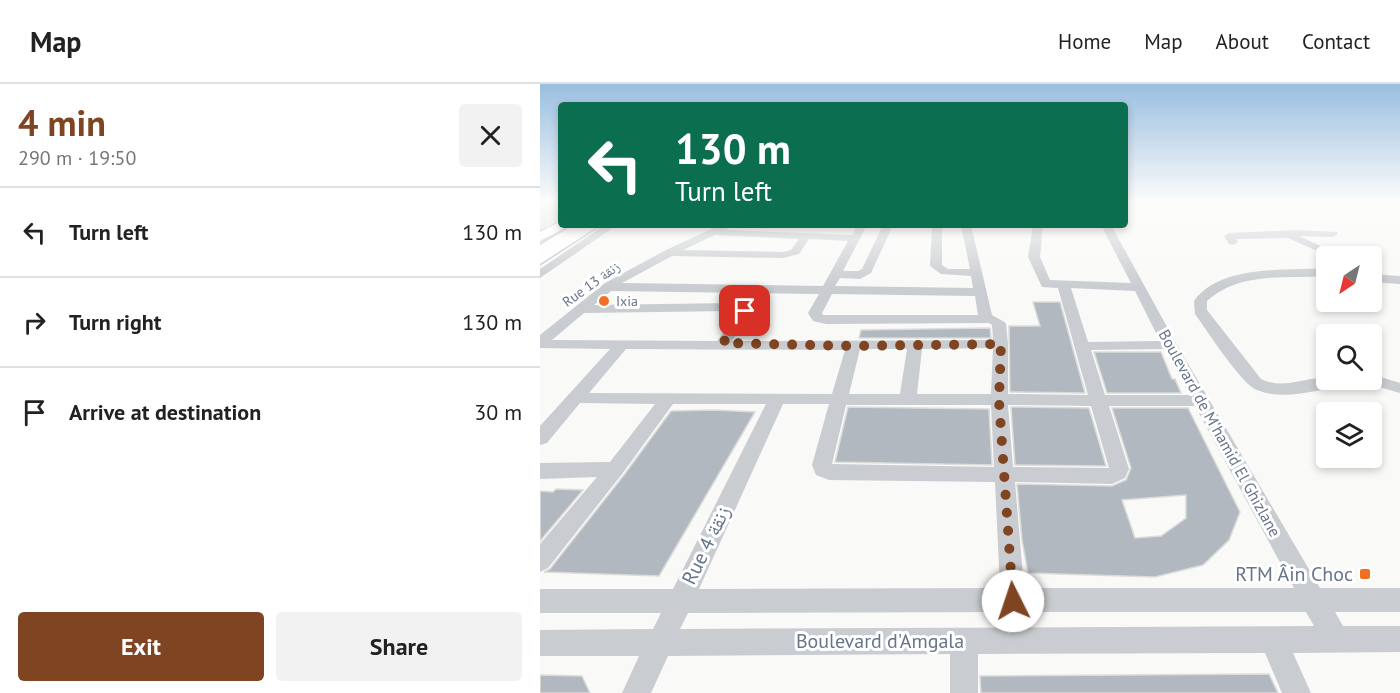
<!DOCTYPE html>
<meta charset="utf-8">
<style>
:root{--surface:#fff;--page:#f2f2f2;--text:#222;--muted:#767676;--line:#e0e0e0;--accent:#7f4522}
body{margin:0;font-family:"PT Sans","Noto Naskh Arabic",sans-serif;background:var(--page);color:var(--text);height:100vh;display:flex;flex-direction:column;font-size:22px;white-space:nowrap}
*{box-sizing:border-box;margin:0}
p{font-size:20px;color:var(--muted)}
.icon{flex:none;width:33px;height:33px;fill:none;stroke:currentColor;stroke-width:2;stroke-linecap:round;stroke-linejoin:round}
.map{position:relative;flex:1;overflow:hidden}
.drawer{display:flex;flex-direction:column;background:var(--surface);width:540px}
.drawer>*{flex:none}
.banner{position:absolute;left:18px;top:18px;width:570px;height:126px;border-radius:6px;box-shadow:0 3px 9px #0003;background:#0b6e4f;color:#fff;overflow:hidden}
.needle{width:39px;rotate:215deg}
.buttons{position:absolute;left:776px;top:162px;display:grid;gap:12px}
.buttons a{display:grid;place-items:center;width:66px;height:66px;border-radius:6px;background:var(--surface);box-shadow:0 3px 9px #0003;font-size:30px}
.pin{position:absolute;display:grid;place-items:center;width:51px;height:51px;color:#fff;margin:-26px;border-radius:12px;box-shadow:0 3px 9px #0006}
.me{position:absolute;width:66px;margin:-33px;rotate:356deg;stroke-linejoin:round;filter:drop-shadow(0 0 4px #0008)}
.turn{display:flex;align-items:center;gap:21px;height:126px;padding:0 18px;font-size:27px}
.turn .icon{width:78px;height:78px;stroke-width:2.5}
.turn b{display:block;font-size:42px;line-height:51px}
.round{display:grid;place-items:center;flex:none;width:63px;height:63px;border-radius:6px;background:var(--page)}
.overview{display:flex;align-items:center;justify-content:space-between;height:102px;padding:0 18px}
h1{font-size:36px;font-weight:700;line-height:45px;color:var(--accent)}
.button{display:flex;gap:12px;margin-top:auto;padding:12px 18px}
.button a{flex:1;height:69px;border-radius:6px;background:var(--accent);color:#fff;font-size:24px;font-weight:700;line-height:69px;text-align:center}
.button a+a{background:var(--page);color:var(--text)}
ul{padding:0;list-style:none}
li{display:flex;align-items:center;gap:18px;height:90px;padding:0 18px;border-top:2px solid var(--line)}
li div{flex:1}
li b{display:block;font-size:22px}
li em{font-style:normal}
header{display:flex;align-items:center;gap:36px;box-sizing:border-box;height:84px;padding:0 30px;background:var(--surface);border-bottom:2px solid var(--line)}
header strong{font-size:28px}
nav{display:flex;gap:33px;margin-inline-start:auto;font-size:21px}
main{display:flex;flex:1;min-height:0}
.map>svg:first-child{display:block}
.green{fill:#dae2d8}
.building{fill:#b2b8c0;stroke:#dbdbd9;stroke-width:1.5;fill-rule:evenodd}
.lines{fill:none;stroke-linecap:round;stroke-linejoin:round}
.major-casing{stroke:#bcbfc4;stroke-width:3}
.highway-casing{stroke:#bbbec2;stroke-width:3}
.minor{fill:#c9ccd0;fill-rule:evenodd}
.major{fill:#fff;fill-rule:evenodd}
.highway{fill:#fff;fill-rule:evenodd}
.route{stroke:#7f4522;stroke-width:10;stroke-dasharray:0 18}
.poi-dot{fill:#f07021;stroke:#fff;stroke-width:2}
.labels{text-anchor:middle;dominant-baseline:central;stroke-width:6;stroke-linejoin:round;paint-order:stroke}
.far-street-label{font-size:14px;fill:#66758a;stroke:#fff}
.far-poi-label{font-size:14px;fill:#66758a;stroke:#fff;text-anchor:start}
.street-label{font-size:16px;fill:#66758a;stroke:#fff}
.near-street-label{font-size:20px;fill:#66758a;stroke:#fff}
.near-poi-label{font-size:20px;fill:#66758a;stroke:#fff;text-anchor:end}
</style>
<header>
<strong>Map</strong>
<nav><a>Home</a><a>Map</a><a>About</a><a>Contact</a></nav>
</header>
<main>
<section class="drawer">
<div class="overview"><div><h1>4 min</h1><p>290 m · 19:50</p></div><a class="round"><svg class="icon" aria-label="close" viewBox="0 0 24 24"><path d="M6 6l12 12M18 6L6 18"/></svg></a></div>
<ul>
<li><svg class="icon" aria-label="left" viewBox="0 0 24 24"><path d="M17 20v-9H6M10 6l-5 5 5 5"/></svg><div><b>Turn left</b></div><em>130 m</em></li>
<li><svg class="icon" aria-label="right" viewBox="0 0 24 24"><path d="M7 20v-9h11M14 6l5 5-5 5"/></svg><div><b>Turn right</b></div><em>130 m</em></li>
<li><svg class="icon" aria-label="arrive" viewBox="0 0 24 24"><path d="M6 21V4h12l-3 4 3 4H6"/></svg><div><b>Arrive at destination</b></div><em>30 m</em></li>
</ul>
<div class="button"><a>Exit</a><a>Share</a></div>
</section>
<div class="map">
<svg width="860" height="609" viewBox="0 0 860 609">
<rect width="100%" height="100%" fill="#f9f9f7"/>
<path class="green" d="M0,118H21V134L0,146Z"/>
<path class="building" d="M493,218H520L545,309L470,308L469,242H500Z
M450,244L451,254H319L321,246Z
M554,268H621L632,295H635L641,309H567Z
M308,323L449,325L452,381L295,378Z
M471,323L549,324L566,382L475,381Z
M572,324H648L700,428L689,456L663,481L615,493L488,489L482,456L477,400L572,402L586,396L591,384ZM646,411V434L621,452L595,454L582,416Z
M174,326L215,328L119,492L4,488L10,485L84,391L131,327Z
M16,405L43,406L0,457V407L13,408Z
M729,590L738,609H441L440,592Z
M0,591L42,592L50,609H0Z"/>
<g class="lines">
<g class="major-casing">
<path id="major" d="M21,137V141H27L25,144L0,157V148Z
M45,141H60L0,180V170Z"/>
</g>
<g class="highway-casing">
<path id="highway" d="M34,141H51L0,173V161Z"/>
</g>
<path class="minor" d="M65,141H77L0,194V185Z
M180,141H193L186,146L312,151L317,141H327L303,187H318L322,185L343,141H353L331,189L320,195L300,194L295,202L433,204L431,192L401,190L390,182L392,141H402V181L408,185H430L421,141H431L452,231L466,239L468,260V310L548,311L518,204L502,203L488,173L493,141H503L500,173L510,196L591,199L561,141H571L637,261L780,504H860V528H795L803,542H860V568L753,569L771,609H742L725,569L438,570V609H410V570L128,572L111,609H82L99,572H0V546L113,545L121,529H0V505H133L226,320H133L82,390L8,484L0,488V460L57,393L0,395V379L70,378L115,320L40,319L7,359L0,361V342L70,265L0,264V251L65,199L126,166ZM175,151L259,155L251,166L243,168L143,166ZM269,155L308,157L283,202L82,199L132,172L243,174L259,170ZM531,204L595,207L620,257L548,258ZM71,207L279,210L268,229L273,237L286,240L449,239L452,241L453,256L192,257L212,227L210,224L191,219L54,221ZM292,210L435,212L438,231H283L282,229ZM190,227L197,229L177,257L12,256L44,229ZM453,264L451,310H377L382,265ZM86,265L305,266L292,310L49,309ZM320,265H367L360,310H309ZM625,265L649,311H565L551,266ZM243,320H289L272,381L276,391L289,396L455,398L460,504L159,505ZM306,321H451L454,383L292,380ZM468,321L551,322L569,384L473,383ZM569,322H655L754,504H484L475,398L572,400L585,394L589,385ZM472,528H766L774,542L140,545L148,529Z
M757,146L797,148L798,150L793,153L759,152L802,172H788L748,154L696,155L698,158L693,161L689,160L684,152L689,149Z
M786,184V192C745,195 700,187 667,217V226L721,295C743,306 764,293 786,294C793,295 805,295 813,296L805,301C777,306 744,317 717,306C702,301 666,245 655,230L654,217C681,180 746,187 786,184Z
M831,190L860,192V200L831,198Z
M831,290L860,299V309L825,299L823,296H831Z"/>
<use href="#major" class="major"/>
<use href="#highway" class="highway"/>
</g>
<linearGradient id="sky" x2="0" y2="1"><stop stop-color="#99bee0"/><stop offset="0.58" stop-color="#fcfcfb"/><stop offset="1" stop-color="#fcfcfb" stop-opacity="0"/></linearGradient>
<rect width="860" height="203" fill="url(#sky)"/>
<g class="lines">
<path class="route" d="M205,227L183,259L313,262L461,260L459,317L473,517"/>
</g>
<g class="poi-dot">
<circle cx="64" cy="217" r="6"/>
<rect x="819" y="484" width="12" height="12" rx="3"/>
</g>
<g class="labels">
<g class="far-street-label">
<text transform="translate(51 200) rotate(-36)">Rue 13 زنقة</text>
</g>
<g class="far-poi-label">
<text x="76" y="217">Ixia</text>
</g>
<g class="street-label">
<text transform="translate(680 349) rotate(61)">Boulevard de M'hamid El Ghizlane</text>
</g>
<g class="near-street-label">
<text transform="translate(166 461) rotate(-64)">Rue 4 زنقة</text>
<text x="340" y="557">Boulevard d'Amgala</text>
</g>
<g class="near-poi-label">
<text x="813" y="490">RTM Âin Choc</text>
</g>
</g>
</svg>
<div class="buttons">
<a><svg class="needle" viewBox="-14 -14 28 28"><path d="M0-13l5 13h-10z" fill="#e53935"/><path d="M0 13l5-13h-10z" fill="#767676"/></svg></a>
<a><svg class="icon" aria-label="search" viewBox="0 0 24 24"><circle cx="10" cy="10" r="6"/><path d="M15 15l6 6"/></svg></a>
<a><svg class="icon" aria-label="layers" viewBox="0 0 24 24"><path d="M12 4l9 5-9 5-9-5zM3 14l9 5 9-5"/></svg></a>
</div>
<div class="pin" style="left:205px;top:227px;background:#d93025"><svg class="icon" aria-label="arrive" viewBox="0 0 24 24"><path d="M6 21V4h12l-3 4 3 4H6"/></svg></div>
<svg class="me" style="left:473px;top:517px" viewBox="-20 -20 40 40"><circle r="19" fill="#fff"/><path d="M0-13L10 11 0 6-10 11z" fill="#7f4522"/></svg>
<div class="banner">
<div class="turn"><svg class="icon" aria-label="left" viewBox="0 0 24 24"><path d="M17 20v-9H6M10 6l-5 5 5 5"/></svg><div><b>130 m</b>Turn left</div></div>
</div>
</div>
</main>
